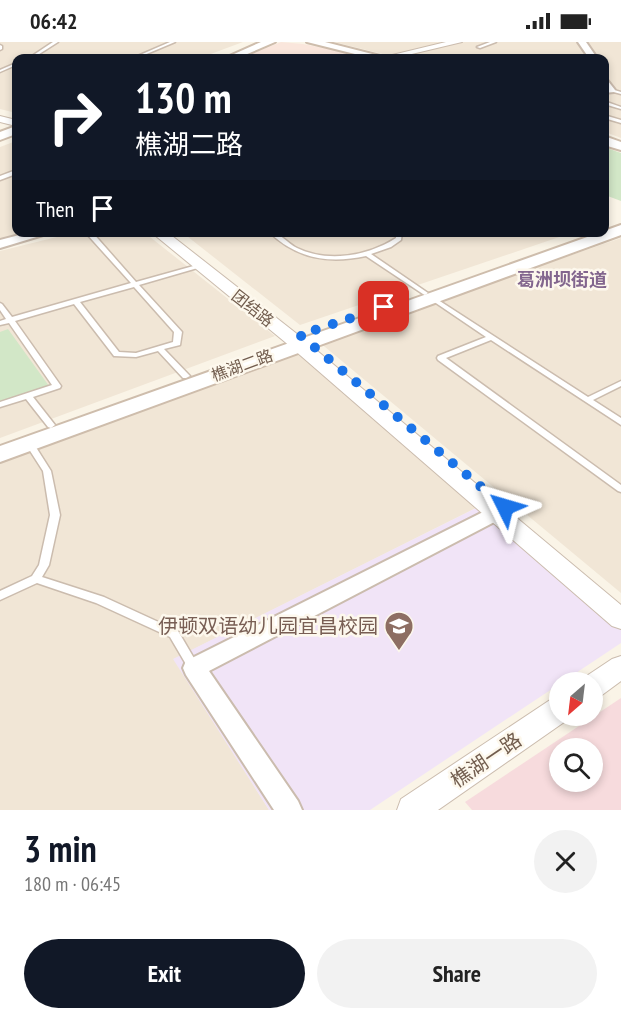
<!DOCTYPE html>
<meta charset="utf-8">
<style>
:root{--surface:#fff;--page:#f2f2f2;--text:#222;--muted:#767676;--accent:#111827}
body{margin:0;font-family:"PT Sans Narrow","Noto Sans SC",sans-serif;background:var(--page);color:var(--text);height:100vh;display:flex;flex-direction:column;font-size:22px;white-space:nowrap}
*{box-sizing:border-box;margin:0}
p{font-size:20px;color:var(--muted)}
.icon{flex:none;width:33px;height:33px;fill:none;stroke:currentColor;stroke-width:2;stroke-linecap:round;stroke-linejoin:round}
.map{position:relative;height:768px;overflow:hidden}
.sheet{display:flex;flex-direction:column;background:var(--surface);flex:1}
.sheet>*{flex:none}
.banner{position:absolute;left:12px;top:12px;width:597px;height:183px;border-radius:12px;box-shadow:0 3px 9px #0003;background:#111827;color:#fff;overflow:hidden}
.needle{width:39px;rotate:208deg}
.controls{position:absolute;left:549px;top:630px;display:grid;gap:12px}
.controls a{display:grid;place-items:center;width:54px;height:54px;border-radius:50%;background:var(--surface);box-shadow:0 3px 9px #0003;font-size:30px}
.pin{position:absolute;display:grid;place-items:center;width:51px;height:51px;color:#fff;margin:-26px;border-radius:12px;box-shadow:0 3px 9px #0006}
.me{position:absolute;width:66px;margin:-33px;rotate:310deg;stroke-linejoin:round;filter:drop-shadow(0 0 4px #0008)}
.turn{display:flex;align-items:center;gap:21px;height:126px;padding:0 24px;font-size:27px}
.turn .icon{width:78px;height:78px;stroke-width:2.5}
.turn b{display:block;font-size:42px;line-height:51px}
.then{display:flex;align-items:center;height:57px;padding:0 24px;background:#0003;gap:12px;font-size:22px}
.round{display:grid;place-items:center;flex:none;width:63px;height:63px;border-radius:32px;background:var(--page)}
.headline{display:flex;align-items:center;justify-content:space-between;height:102px;padding:0 24px}
h1{font-size:36px;font-weight:600;line-height:45px;color:var(--accent)}
.button{display:flex;gap:12px;margin-top:auto;padding:12px 24px}
.button a{flex:1;height:69px;border-radius:36px;background:var(--accent);color:#fff;font-size:24px;font-weight:600;line-height:69px;text-align:center}
.button a+a{background:var(--page);color:var(--text)}
.status{display:flex;justify-content:space-between;align-items:center;height:42px;padding:0 30px;background:var(--surface);direction:ltr}
.status svg{height:16px;fill:currentColor}
.map>svg:first-child{display:block}
.residential{fill:#f1e6d6}
.commercial{fill:#fae6dc}
.education{fill:#f1e4f7}
.medical{fill:#f7dbdd;fill-rule:evenodd}
.green{fill:#d2e7c7}
.lines{fill:none;stroke-linecap:round;stroke-linejoin:round}
.service-casing{stroke:#cbbcae;stroke-width:3}
.minor-casing{stroke:#cbbcae;stroke-width:4}
.tertiary-casing{stroke:#cbbcae;stroke-width:2}
.secondary-casing{stroke:#cebdac;stroke-width:4}
.service{fill:#fff;fill-rule:evenodd}
.minor{fill:#fff;fill-rule:evenodd}
.tertiary{fill:#fff;fill-rule:evenodd}
.secondary{fill:#fff;fill-rule:evenodd}
.route{stroke:#1a73e8;stroke-width:10;stroke-dasharray:0 18}
.labels{text-anchor:middle;dominant-baseline:central;stroke-width:5;stroke-linejoin:round;paint-order:stroke}
.street-label{font-size:16px;fill:#725d4e;stroke:#fdf8ed}
.far-district-label{font-size:18px;font-weight:bold;fill:#83668e;stroke:#fdf8ed}
.near-education-label{font-size:20px;fill:#785e54;stroke:#fdf8ed;text-anchor:end}
.near-street-label{font-size:20px;fill:#725d4e;stroke:#fdf8ed}
</style>
<div class="status"><b>06:42</b><svg viewBox="0 0 49 12"><path d="M0 12V9h3v3zM5 12V6h3v6zM10 12V3h3v9zM15 12V0h3v12zM26 1h20v11H26zM47 4h2v5h-2z"/></svg></div>
<div class="map">
<svg width="621" height="768" viewBox="0 0 621 768">
<rect width="100%" height="100%" fill="#faf4e7"/>
<path class="residential" d="M0,0H243L200,16H16V71L0,67Z
M334,0H621V96L605,90L604,16H399Z
M16,99V190L30,191L0,198V105Z
M73,191H145L275,294L0,396V209Z
M183,191H571L300,283Z
M621,196V551L319,300Z
M295,308L478,465L174,617L269,768H0V417Z"/>
<path class="commercial" d="M281,0L303,2L375,16H241Z"/>
<path class="education" d="M478,465L621,587V601L370,768H269L173,617Z"/>
<path class="medical" d="M621,656V768H472L465,760ZM560,706H592V740H560Z"/>
<path class="green" d="M604,105L621,111V159L605,153Z
M8,287L49,344L0,360V290Z"/>
<g class="lines">
<g class="service-casing">
<path id="service" d="M53,0H58L33,16H29Z
M170,0H175L137,16H133Z
M490,0H496L480,6L477,5Z
M0,3L2,4V7L0,8Z
M16,21V23L0,30V28Z
M611,47L621,50V52L610,49Z
M604,59L621,65V67L604,62Z
M604,73L621,78V81L604,76Z
M16,128V132L0,138V134Z
M85,190H92L136,240L197,223H201V225L139,243L182,290L180,303L164,307L190,334L186,336H183L158,309L136,315L114,314L74,262L15,279L61,344L60,346L33,355L55,383L51,386L48,385L26,357L0,365V360L52,343L9,281L0,283V279L6,277L0,268V261L2,262L12,275L131,241ZM134,245L174,290L173,300L136,311L119,310L80,260Z
M269,190C280,190 287,201 297,206C328,221 368,214 396,196V190H402L401,198L391,205L371,212L428,251L425,253L423,252L366,214C329,222 297,217 269,190Z
M576,190H584L589,194L584,195Z
M432,254L588,355L621,339V344L593,358L621,376V383L491,298L446,316L621,443V450L618,449L438,318L437,316L438,314L486,295L430,257V255Z
M29,398L32,399L51,429L60,473L49,523L42,535L104,555L178,589L198,623L200,626L198,629L194,631L190,629L170,595L96,561L37,541L0,558V549L32,534L39,523L50,473L43,429L25,401Z"/>
</g>
<g class="minor-casing">
<path id="minor" d="M578,0H586L597,16H589Z
M604,34L615,48L614,50L604,51Z
M31,190H53L0,206V198Z
M495,464L502,466L504,471L502,476L209,629L298,759L302,768H274L186,633L183,626L186,619Z"/>
</g>
<g class="tertiary-casing">
<path id="tertiary" d="M446,0H462L395,16L384,15Z
M0,74L16,78V84L0,80Z
M151,190H167L297,292L621,563V587L612,584L285,300Z
M621,614V639L602,653L592,656V640H581L582,637L612,617Z
M560,655V674H571L570,676L438,768H397L401,757L550,658Z"/>
</g>
<g class="secondary-casing">
<path id="secondary" d="M261,0H275L238,16H225Z
M307,0H325L388,16H371Z
M16,84V92L0,98V90Z
M604,94L621,100V108L604,103Z
M621,183V193L0,420V404Z"/>
</g>
<use href="#service" class="service"/>
<use href="#minor" class="minor"/>
<use href="#tertiary" class="tertiary"/>
<use href="#secondary" class="secondary"/>
</g>
<g class="lines">
<path class="route" d="M384,265L300,293L505,465"/>
</g>
<defs>
<g id="school-pin" transform="scale(1.5)"><path d="M0 17L-7.5 6A9.5 9.5 0 1 1 7.5 6Z" fill="#8d6e63" stroke="#fdf8ed"/><path d="M0-5L7-2L0 1L-7-2ZM-4 1L0 2.5L4 1V4Q0 6-4 4Z" fill="#fff"/></g>
</defs>
<g fill-rule="evenodd">
<use href="#school-pin" x="399" y="584"/>
</g>
<g class="labels">
<g class="street-label">
<text transform="translate(253 266) rotate(38)">团结路</text>
<text transform="translate(242 323) rotate(-20)">樵湖二路</text>
</g>
<g class="far-district-label">
<text x="562" y="237">葛洲坝街道</text>
</g>
<g class="near-education-label">
<text x="378" y="584">伊顿双语幼儿园宜昌校园</text>
</g>
<g class="near-street-label">
<text transform="translate(486 718) rotate(-34)">樵湖一路</text>
</g>
</g>
</svg>
<div class="controls">
<a><svg class="needle" viewBox="-14 -14 28 28"><path d="M0-13l5 13h-10z" fill="#e53935"/><path d="M0 13l5-13h-10z" fill="#767676"/></svg></a>
<a><svg class="icon" aria-label="search" viewBox="0 0 24 24"><circle cx="10" cy="10" r="6"/><path d="M15 15l6 6"/></svg></a>
</div>
<div class="pin" style="left:384px;top:265px;background:#d93025"><svg class="icon" aria-label="arrive" viewBox="0 0 24 24"><path d="M6 21V4h12l-3 4 3 4H6"/></svg></div>
<svg class="me" style="left:505px;top:465px" viewBox="-20 -20 40 40"><path d="M0-17L14 15 0 8-14 15z" fill="#1a73e8" stroke="#fff" stroke-width="4"/></svg>
<div class="banner">
<div class="turn"><svg class="icon" aria-label="right" viewBox="0 0 24 24"><path d="M7 20v-9h11M14 6l5 5-5 5"/></svg><div><b>130 m</b>樵湖二路</div></div>
<div class="then">Then<svg class="icon" aria-label="arrive" viewBox="0 0 24 24"><path d="M6 21V4h12l-3 4 3 4H6"/></svg></div>
</div>
</div>
<section class="sheet">
<div class="headline"><div><h1>3 min</h1><p>180 m · 06:45</p></div><a class="round"><svg class="icon" aria-label="close" viewBox="0 0 24 24"><path d="M6 6l12 12M18 6L6 18"/></svg></a></div>
<div class="button"><a>Exit</a><a>Share</a></div>
</section>
